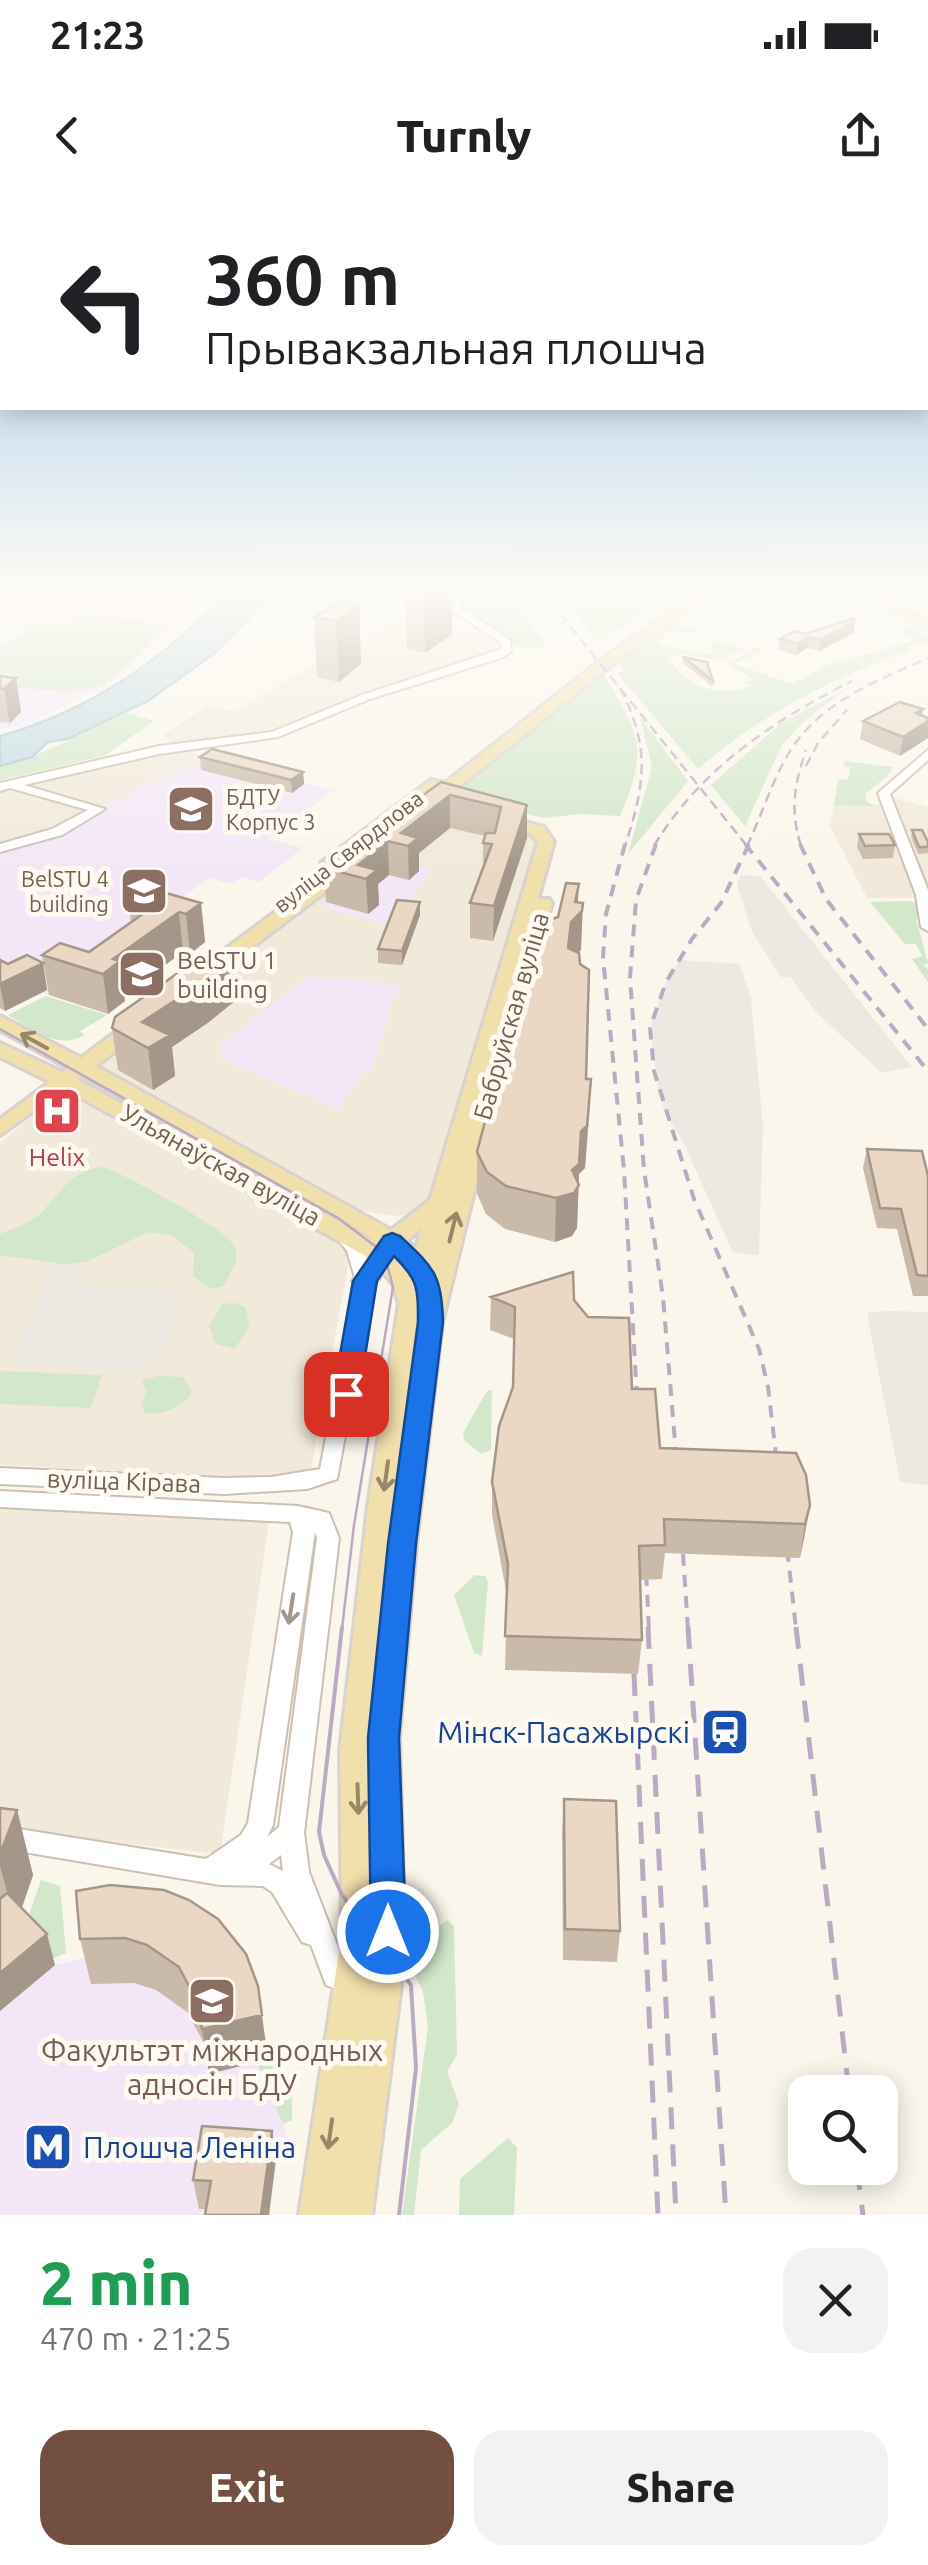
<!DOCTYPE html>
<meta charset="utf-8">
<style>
:root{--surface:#fff;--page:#f2f2f2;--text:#202124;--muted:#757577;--accent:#724f3f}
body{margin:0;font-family:Ubuntu,sans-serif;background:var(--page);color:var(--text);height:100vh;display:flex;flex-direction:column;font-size:38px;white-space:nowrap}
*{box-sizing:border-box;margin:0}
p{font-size:32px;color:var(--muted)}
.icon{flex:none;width:55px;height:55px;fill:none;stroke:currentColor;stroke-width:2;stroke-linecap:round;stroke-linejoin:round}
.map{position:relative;height:2015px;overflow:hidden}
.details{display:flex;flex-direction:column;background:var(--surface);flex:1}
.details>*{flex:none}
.guide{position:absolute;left:0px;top:0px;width:930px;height:210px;box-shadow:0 5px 25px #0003;background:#fff;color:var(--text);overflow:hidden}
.fabs{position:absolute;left:788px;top:1875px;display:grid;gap:20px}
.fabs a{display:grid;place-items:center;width:110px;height:110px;border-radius:20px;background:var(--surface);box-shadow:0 5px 25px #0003;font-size:50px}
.pin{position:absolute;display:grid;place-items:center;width:85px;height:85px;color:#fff;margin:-42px;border-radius:20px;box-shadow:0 5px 15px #0006}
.me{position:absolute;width:110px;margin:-55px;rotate:0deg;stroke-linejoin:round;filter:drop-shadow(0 0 8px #0008)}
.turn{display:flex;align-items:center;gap:35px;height:210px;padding:0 40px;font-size:45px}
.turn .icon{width:130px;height:130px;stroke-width:2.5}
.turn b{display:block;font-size:70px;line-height:85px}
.round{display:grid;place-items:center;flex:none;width:105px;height:105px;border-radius:30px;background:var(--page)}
.overview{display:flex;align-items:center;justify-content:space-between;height:170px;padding:0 40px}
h1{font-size:60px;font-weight:800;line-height:75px;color:#1e9e55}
.action{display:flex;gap:20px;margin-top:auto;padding:20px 40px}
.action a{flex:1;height:115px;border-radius:30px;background:var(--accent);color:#fff;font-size:40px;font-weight:800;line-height:115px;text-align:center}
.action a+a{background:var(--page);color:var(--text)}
.status{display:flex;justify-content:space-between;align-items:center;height:70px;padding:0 50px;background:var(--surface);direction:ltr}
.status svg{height:28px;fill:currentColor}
header{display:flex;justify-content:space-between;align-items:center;height:130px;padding:0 40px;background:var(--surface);font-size:45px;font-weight:800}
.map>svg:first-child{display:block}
.residential{fill:#f1e9da}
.industrial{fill:#ece9e3}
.education{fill:#f3e7f7}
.green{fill:#d3e7ca}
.water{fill:#c1dae2;stroke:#a9c7d3;stroke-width:2.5}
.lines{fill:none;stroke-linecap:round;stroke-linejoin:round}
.minor-casing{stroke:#ccc0b2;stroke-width:4}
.major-casing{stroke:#d8d3ce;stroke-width:6}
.minor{fill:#fff;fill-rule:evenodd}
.major{fill:#f1dfac;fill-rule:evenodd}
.tram-far1{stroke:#bbaac4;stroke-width:2.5}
.tram{stroke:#bbaac4;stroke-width:4}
.rail-far2{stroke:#bbaac4;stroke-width:2.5;stroke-dasharray:10 6;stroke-linecap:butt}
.rail-far1{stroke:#bbaac4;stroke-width:4;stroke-dasharray:12 9;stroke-linecap:butt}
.rail{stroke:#bbaac4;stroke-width:5;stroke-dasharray:22 15;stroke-linecap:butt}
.wall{fill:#cabaa9}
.shaded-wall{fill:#a49789}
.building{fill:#ebd8c4;stroke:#a49789;stroke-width:2.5}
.oneway{stroke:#99876c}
.oneway2{stroke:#a4988e}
.route{fill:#1a73e8;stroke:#114b97;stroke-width:2.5}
.labels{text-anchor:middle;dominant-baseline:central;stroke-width:10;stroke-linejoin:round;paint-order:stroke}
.far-education-label{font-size:22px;fill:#785e54;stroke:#fdfaf1;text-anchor:start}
.far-street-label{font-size:22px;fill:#736151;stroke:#fdfaf1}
.education-label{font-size:25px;fill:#785e54;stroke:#fdfaf1;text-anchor:start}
.street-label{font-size:25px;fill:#736151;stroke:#fdfaf1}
.health-label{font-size:25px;fill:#be3a42;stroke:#fdfaf1}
.near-transit-label{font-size:30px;fill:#164399;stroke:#fdfaf1;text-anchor:end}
.near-education-label{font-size:30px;fill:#785e54;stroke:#fdfaf1}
</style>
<div class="status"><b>21:23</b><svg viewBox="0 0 49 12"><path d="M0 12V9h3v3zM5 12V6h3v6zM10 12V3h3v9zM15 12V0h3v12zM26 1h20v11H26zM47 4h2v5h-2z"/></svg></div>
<header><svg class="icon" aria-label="back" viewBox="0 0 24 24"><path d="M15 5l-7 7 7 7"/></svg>Turnly<svg class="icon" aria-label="share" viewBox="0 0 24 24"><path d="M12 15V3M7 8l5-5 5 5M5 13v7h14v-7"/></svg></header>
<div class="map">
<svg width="928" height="2015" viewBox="0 0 928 2015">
<rect width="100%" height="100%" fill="#faf6eb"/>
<path class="residential" d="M396,420L475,432L499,445L491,453L360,494L270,533L174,546L164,534L207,506L234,511Z
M176,548L213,559L144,585L51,641L0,651V588Z
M892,597L928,607V690Z
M880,604L916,698H867L830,626L834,605Z
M428,608L531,633L536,640L429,997L419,1011L398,1016L352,1010L99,870L100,864Z
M57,896L85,897L325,1029L351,1050L311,1268L305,1272L288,1279L0,1265V943Z
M0,1307L269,1322L220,1654L0,1630Z"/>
<path class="industrial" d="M741,675L760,676L912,867L882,873L818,814L790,777H781L752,732L737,685Z
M680,760L740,764L751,798L763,927L759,1055L733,1053L684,944L665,913L658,887L650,828L666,782Z
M50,1066L80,1068L74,1086L181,1091L162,1152L145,1171L12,1165Z
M888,1111L928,1112V1285L900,1282L867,1113Z"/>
<path class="education" d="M85,389H215L113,482L24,525L0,530V447L31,420L0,417V395L70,399Z
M213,559L333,591L267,638L303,648L259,682L242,677L232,684L209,678L160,714L169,732L205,742L190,754L183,752L120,798L108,814L43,793L5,811L0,808V651L41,639L51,641L144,585Z
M382,657L432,669L388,725L320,707Z
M310,775L334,780L352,778L402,787L394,799L370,873L362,872L338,909L221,859V844Z
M0,1670L33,1675L16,1724L55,1765L88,1757L87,1736L268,1859L257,1863L286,1932L284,1946L256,1945L269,2015H0Z"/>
<path class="green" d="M554,389H672L675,390L599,443Z
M507,391L546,447L521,449L463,409L468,397Z
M83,415L148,421L162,431C101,492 105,495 17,488L13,480L16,476L0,474V452L36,422L71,425Z
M672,425L715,434L672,431L658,441L660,445L709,455L715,450L710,446L717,441L744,449L715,461L684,454L669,458C685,487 722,499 752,485L747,482L752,479L728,463L753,451L751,447L765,449L733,464L793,484L826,466L915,440L897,431L909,428L928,437V442L911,445L909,450C829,481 764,512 698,569L618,474L623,470L619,464L668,426L649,441L654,445L652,441Z
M603,474C640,534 649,549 620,616L579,614L543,618L454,595Z
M854,484L804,521L782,545L745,626L711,585L780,524Z
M127,513L154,521L104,556L0,580V567C44,555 85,532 127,513Z
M640,517L688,581L628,654L652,567Z
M845,561L893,567L888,576L866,593V601L873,606L834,605L838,580L848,579L850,567L843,566Z
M910,701L918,703L921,713L916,720L928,763L923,765L928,769V782L912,759L922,756L916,744H905L870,702Z
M46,796L107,815L80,831L84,835C59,851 31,828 8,815Z
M103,967C123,973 224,1028 233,1044C242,1059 230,1074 222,1087L209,1088L193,1076L194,1053L172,1036L148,1032L86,1062L63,1064L0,1055V1034C13,1028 32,1023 42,1012C62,991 71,970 103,967Z
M235,1103L246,1108L249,1126L235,1149L216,1144L209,1126L222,1104Z
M0,1171L102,1175L91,1208L0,1204Z
M158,1176L183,1177L192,1191C186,1207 162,1215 145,1213L141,1203L146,1192L142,1180Z
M492,1190L491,1250L481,1254L464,1240L463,1233L487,1191Z
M475,1375L485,1376L488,1381L482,1456L474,1453L454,1395Z
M41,1680L60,1686L66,1753L54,1758L26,1723Z
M447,1720L454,1726L457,1854L447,1872L459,1904L452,1923L421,1950L414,2015H402L428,1827L423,1792L410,1765L411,1749Z
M268,1859L292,1875V1920L283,1924L256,1862Z
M508,1938L517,1948L514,2015H459L460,1979Z"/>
<path class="water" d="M231,389H276L215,453L148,501L68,539L48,542L32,557L0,566V536C93,510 165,458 231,389Z"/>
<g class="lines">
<g class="minor-casing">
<path id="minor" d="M458,389H468L460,407L510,440L511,452L501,458L370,499L278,537L159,554L24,585L105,609L62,635L0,652V644L52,629L88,610L10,588L0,591V583L159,546L272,532L362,495L502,449L501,443L451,410Z
M928,550V560L890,594L928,690V731L921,727L916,695L878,593Z
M342,1026C363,1037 368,1060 374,1081L337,1279L307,1289L224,1294L0,1284V1268L224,1278L271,1277L320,1269L356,1081L347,1051L333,1032Z
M0,1291L298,1306L329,1313L339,1338L304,1633L309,1672L349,1776L346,1785L336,1789L326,1785L311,1745L302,1742L272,1692L263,1686L220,1685L0,1648V1626L206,1659L241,1635L248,1623L293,1332L290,1322L0,1307ZM312,1325L317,1338L279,1627L267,1637L273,1625L315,1332ZM281,1655L283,1671L269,1664Z"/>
</g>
<g class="major-casing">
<path id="major" d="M703,389H717L611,466L435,606L421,603L345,662H354V670L209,780H195V772L330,671H321V663L431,580L445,583L601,460Z
M855,389H870L928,421V430Z
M497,614L544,627L554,642L538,699H549L552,703L518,820L515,824H502L494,856L506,861L442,1122L416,1344L399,1538L405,1753L372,2015H299L342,1732L340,1551L368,1306L399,1104L393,1084L383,1072L373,1086H357L353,1081L369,1058L65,889L0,935V919L50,882L0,857V843L62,872L68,868L0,830V816L81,858L129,822H143L146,826L143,830L96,866L391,1030L430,1000L538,642L532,635L491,622L489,619ZM83,876L343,1020L379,1043L78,880ZM421,1029L416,1048L407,1041ZM395,1054L409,1070L408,1072L394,1055Z"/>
</g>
<use href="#minor" class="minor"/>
<use href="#major" class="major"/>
<path class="tram-far1" d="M0,829L338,1018L375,1046L387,1064L393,1087L354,1325L342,1429"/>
<path class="tram" d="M342,1427L319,1632L324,1655L342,1695L411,1785L416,1868L399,2015"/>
<path class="rail-far2" d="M540,389L747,646
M620,488C651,547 645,585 625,646
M806,566L818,543L847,510
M654,646C699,570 774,520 852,481
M747,646C763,613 775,570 797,541C829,498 882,479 928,458
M801,646C790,611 794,585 806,550"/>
<path class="rail-far1" d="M625,644L606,714L603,758L624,970L638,1216
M656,644L636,700L630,778L644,970L663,1097L678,1278
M745,644L928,871
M749,644L721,703L692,739L666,782L650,828L654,871L694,999L759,1149L768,1187L779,1280
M800,644L826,699L928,829
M785,1329L796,1429
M645,1353L649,1429
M683,1354L688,1429"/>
<path class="rail" d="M648,1427L676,2015
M688,1427L726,2015
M796,1427L849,1892
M634,1474L658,2015
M857,1968L863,2015"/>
</g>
<path class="wall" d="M451,389L452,434L425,453L407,449L406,390Z
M359,404L361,464L339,482L317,477L314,417Z
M854,433L819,451L807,448L797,455L778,450L780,439L805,434Z
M683,457L713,481V487L683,463Z
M0,476L21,512L10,523L0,522Z
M923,509L922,516L928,538L900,556L860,539L863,521Z
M200,557L303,572L304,584L292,593L201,570Z
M441,582L527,605V638L493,741L470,738V703L483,668V643L485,636L450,628L419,653V671L409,680L389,675L378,684L379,705L368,714L326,702L324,668Z
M912,630L928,642V653L918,654L911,637Z
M859,634L895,645L893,658L863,659L857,647Z
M128,698L201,703L205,742L190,754L183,752L124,795L125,801L108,814L49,795L42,755L89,752L131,722Z
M578,702L581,750L578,753L586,879H591L589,920L585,968L579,974L577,1028L572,1036L555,1042L505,1029L486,1014L477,994V952L508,835V814L518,798L558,717Z
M420,715L402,765L378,763V749Z
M0,760L8,764L43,763L47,790L5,811L0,808Z
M233,760L236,800L209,822L172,847L175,876L153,890L118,870L112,828Z
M867,949L928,976V1096H913L897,1029L877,1028L863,968Z
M491,1097L574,1100L632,1189L660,1248L810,1305L800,1358L665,1353L662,1379L640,1380L642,1440L638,1474L505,1470L507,1396L492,1315V1282L513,1187L514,1139L490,1130Z
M564,1599L620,1731L617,1762L563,1760L562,1630Z
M0,1608L17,1610L33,1675L22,1708L55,1765L0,1811Z
M110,1685L268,1859L209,1874L205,1845L187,1812L156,1790L134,1783L91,1784L80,1739Z
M272,1931L276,1960L206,2009H199L193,1980Z"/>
<path class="shaded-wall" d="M431,389H451L452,434L425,453L424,393Z
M359,404L361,464L339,482L336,421Z
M855,421L854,433L819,451L820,440Z
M809,437L807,448L797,455L798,444Z
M16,478L21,512L10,523L4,489Z
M923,509L920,526L928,521V538L900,556L903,537L916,513Z
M303,572L304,584L292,593L291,580Z
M450,595V628L419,653V671L409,680L408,646L401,633Z
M527,605V638L493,741L494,706Z
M388,641L389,675L378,684L379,705L368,714L366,679L358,665Z
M579,684L577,716L583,703L581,750L569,761L568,748L571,722Z
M420,702V715L402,765V751Z
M201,703L205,742L190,754L186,714Z
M179,712L183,752L124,795L125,801L108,814L103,774L113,759Z
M233,760L236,800L209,822L172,847L175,876L153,890L148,848L142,822Z
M43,763L47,790L5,811L0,784Z
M591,879L585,968L579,974L577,1028L572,1036L555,1042L556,998L572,970Z
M810,1305L804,1339L800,1358L805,1324Z
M17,1610L33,1675L16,1724L0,1666V1654Z
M47,1734L55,1765L0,1811V1773Z
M262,1815L268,1859L209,1874L202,1829Z
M272,1931L276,1960L269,2015H261Z"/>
<path class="building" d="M408,389H431L424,393L406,390Z
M342,401L359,404L336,421L314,417Z
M854,418L855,421L820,440L809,437L798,444L780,439L794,431L805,434Z
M683,457L707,462L713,481Z
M0,476L16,478L4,489L0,488Z
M900,502L923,509L916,513L928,518V521L903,537L863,521Z
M212,549L303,572L291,580L200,557Z
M441,582L527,605L494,706L470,703L492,644L483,643L486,633H495L501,607L450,595L401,633L418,638L408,646L388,641L358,665L377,670L366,679L324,668Z
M912,630H922L928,642V647H919Z
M859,634H889L895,645L865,646Z
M566,683L579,684L575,702L583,703L582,711L571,722L568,748L579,753L580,764L589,770L586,879H591L587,926L581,931L579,964L572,970L579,985L574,993L556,998L506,986L487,972L477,952L512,818L508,814L512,803L518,798L541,723L558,717Z
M145,687L201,703L186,714L179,712L113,759L120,761L103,774L42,755L60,743L89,752L154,706L128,698Z
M397,700L420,702L402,751L378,749Z
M208,752L233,760L205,781L142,822L170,835L148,848L112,828L115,817Z
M27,755L43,763L0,784V760L8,764Z
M867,949L922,951L928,976V1076L917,1075L901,1009L880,1008Z
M573,1072L574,1100L588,1117L629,1118L632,1189H655L660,1248L796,1253L806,1275L810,1305L805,1324L664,1319L665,1345L639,1346L642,1440L505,1436L508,1364L492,1282L499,1226L513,1187L515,1107L491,1097Z
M564,1599L616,1601L620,1731L565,1729Z
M0,1608L17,1610L0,1654Z
M110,1685L164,1690L189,1700L218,1719L246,1754L258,1786L262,1815L202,1829L198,1804L179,1767L147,1745L125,1738L80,1739L76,1691Z
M7,1693L47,1734L0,1773V1699Z
M202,1926L272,1931L261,2015H205L211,1981L193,1980Z"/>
<defs><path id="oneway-shaft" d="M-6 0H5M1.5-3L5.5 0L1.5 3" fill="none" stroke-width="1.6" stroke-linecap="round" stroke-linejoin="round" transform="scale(2.5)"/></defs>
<g class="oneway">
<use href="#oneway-shaft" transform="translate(34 841) rotate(-151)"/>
<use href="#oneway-shaft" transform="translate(453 1027) rotate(-76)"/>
<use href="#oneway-shaft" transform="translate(386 1276) rotate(98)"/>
<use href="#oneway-shaft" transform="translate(358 1599) rotate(88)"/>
<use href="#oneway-shaft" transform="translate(330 1934) rotate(98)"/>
</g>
<use class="oneway2" href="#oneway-shaft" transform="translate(291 1409) rotate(99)"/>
<linearGradient id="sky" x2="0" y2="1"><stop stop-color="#98c3e6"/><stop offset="0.58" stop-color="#fdfbf6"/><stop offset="1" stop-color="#fdfbf6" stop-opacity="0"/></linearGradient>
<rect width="928" height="671" fill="url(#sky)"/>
<path class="route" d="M392,1033L400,1036C433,1067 442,1074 443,1122L416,1344L399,1538L406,1732L401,1744L388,1748L376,1744L371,1732L368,1538L388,1344L418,1122C418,1087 418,1080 394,1056L377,1081L359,1194L355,1200H337L333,1194L353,1081L384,1036Z"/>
<defs>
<g id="university-square" transform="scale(2.5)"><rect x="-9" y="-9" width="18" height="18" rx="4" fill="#8d6e63" stroke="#fdfaf1"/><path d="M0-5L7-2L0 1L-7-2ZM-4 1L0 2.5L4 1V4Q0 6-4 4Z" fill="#fff"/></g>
<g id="hospital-square" transform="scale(2.5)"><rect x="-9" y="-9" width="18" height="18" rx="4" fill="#e0444e" stroke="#fdfaf1"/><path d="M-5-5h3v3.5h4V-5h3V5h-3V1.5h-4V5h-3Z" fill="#fff"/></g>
<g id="station-square" transform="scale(2.5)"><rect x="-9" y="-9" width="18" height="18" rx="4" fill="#1a4fb4" stroke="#fdfaf1"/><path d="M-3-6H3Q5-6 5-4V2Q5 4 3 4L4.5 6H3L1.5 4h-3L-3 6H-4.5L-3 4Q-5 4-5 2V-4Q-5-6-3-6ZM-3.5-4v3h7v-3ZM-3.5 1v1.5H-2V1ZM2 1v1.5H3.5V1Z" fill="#fff"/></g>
<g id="metro-square" transform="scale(2.5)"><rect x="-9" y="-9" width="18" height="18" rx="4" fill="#1a4fb4" stroke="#fdfaf1"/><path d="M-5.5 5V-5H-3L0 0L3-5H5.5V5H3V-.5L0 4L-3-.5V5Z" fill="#fff"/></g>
</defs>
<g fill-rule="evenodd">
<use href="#university-square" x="191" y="609"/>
<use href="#university-square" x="144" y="691"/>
<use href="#university-square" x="142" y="774"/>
<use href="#hospital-square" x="57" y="911"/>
<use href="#station-square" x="725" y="1532"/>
<use href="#university-square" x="212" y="1801"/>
<use href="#metro-square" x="48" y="1947"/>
</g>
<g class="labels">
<g class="far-education-label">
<text x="226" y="596">БДТУ<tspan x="226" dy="25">Корпус 3</tspan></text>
<text x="109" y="678" text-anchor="end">BelSTU 4<tspan x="109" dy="25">building</tspan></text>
</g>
<g class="far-street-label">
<text transform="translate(348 651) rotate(-38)">вуліца Свярдлова</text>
</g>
<g class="education-label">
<text x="177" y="760">BelSTU 1<tspan x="177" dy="29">building</tspan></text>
</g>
<g class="street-label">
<text transform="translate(511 816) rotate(-74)">Бабруйская вуліца</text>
<text transform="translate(221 965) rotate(29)">Ульянаўская вуліца</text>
<text transform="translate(124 1281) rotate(2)">вуліца Кірава</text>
</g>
<g class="health-label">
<text x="57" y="957">Helix</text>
</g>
<g class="near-transit-label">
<text x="690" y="1532">Мінск-Пасажырскі</text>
<text x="83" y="1947" text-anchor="start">Плошча Леніна</text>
</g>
<g class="near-education-label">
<text x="212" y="1850">Факультэт міжнародных<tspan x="212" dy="34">адносін БДУ</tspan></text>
</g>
</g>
</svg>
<div class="fabs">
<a><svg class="icon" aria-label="search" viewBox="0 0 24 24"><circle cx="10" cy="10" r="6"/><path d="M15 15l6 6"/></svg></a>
</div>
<div class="pin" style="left:346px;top:1194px;background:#d93025"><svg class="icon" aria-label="arrive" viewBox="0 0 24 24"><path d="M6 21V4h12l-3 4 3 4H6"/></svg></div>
<svg class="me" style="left:388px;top:1732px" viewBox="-20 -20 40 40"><circle r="17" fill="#1a73e8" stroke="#fff" stroke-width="3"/><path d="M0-11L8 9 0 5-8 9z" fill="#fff"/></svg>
<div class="guide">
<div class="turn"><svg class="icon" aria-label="left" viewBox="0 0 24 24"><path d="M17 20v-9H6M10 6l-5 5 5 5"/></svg><div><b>360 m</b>Прывакзальная плошча</div></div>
</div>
</div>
<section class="details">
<div class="overview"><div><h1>2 min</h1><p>470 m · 21:25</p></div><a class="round"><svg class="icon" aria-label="close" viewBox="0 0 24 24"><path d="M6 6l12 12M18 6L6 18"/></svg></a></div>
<div class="action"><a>Exit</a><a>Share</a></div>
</section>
